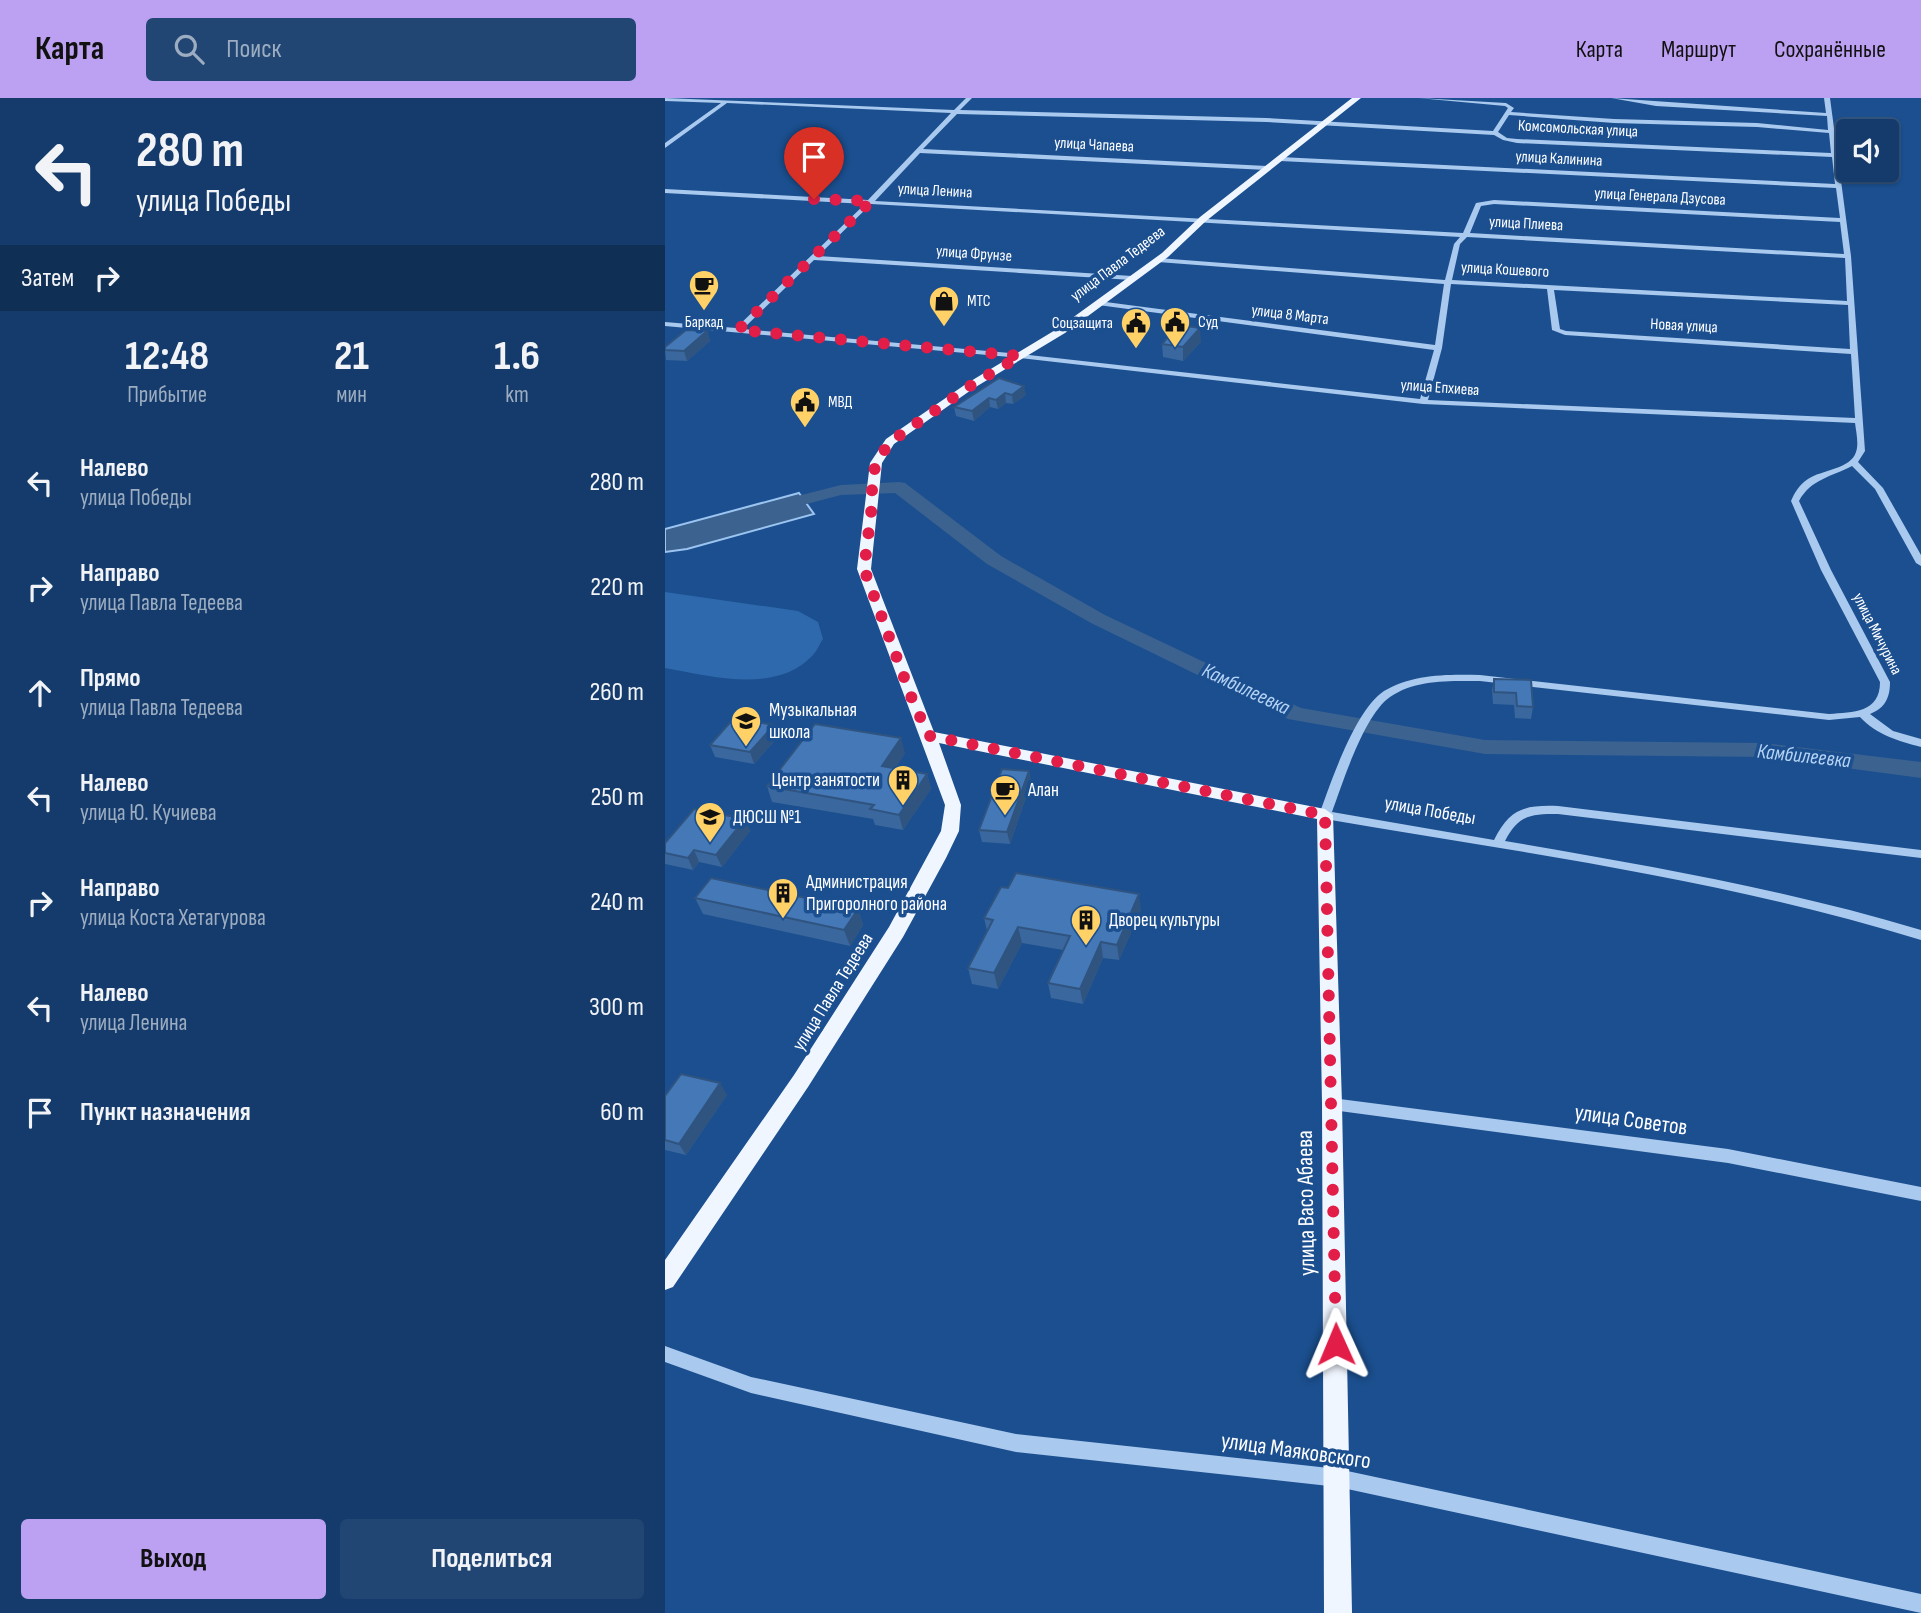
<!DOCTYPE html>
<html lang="ru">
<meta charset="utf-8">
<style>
:root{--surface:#143b6b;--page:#214673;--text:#f1f3f6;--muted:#9dadc1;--line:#33557e;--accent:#bca0f2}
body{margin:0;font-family:"Sofia Sans Condensed",sans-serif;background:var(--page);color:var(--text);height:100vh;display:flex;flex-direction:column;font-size:26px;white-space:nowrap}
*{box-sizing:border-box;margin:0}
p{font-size:23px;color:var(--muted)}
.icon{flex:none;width:38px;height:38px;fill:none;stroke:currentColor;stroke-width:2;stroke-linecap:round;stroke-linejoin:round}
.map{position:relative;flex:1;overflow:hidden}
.drawer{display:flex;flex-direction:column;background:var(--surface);width:665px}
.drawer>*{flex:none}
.hud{background:#143b6b;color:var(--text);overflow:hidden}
.buttons{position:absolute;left:1171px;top:21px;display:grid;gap:14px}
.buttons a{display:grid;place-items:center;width:63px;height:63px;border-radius:7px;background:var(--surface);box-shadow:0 2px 5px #0004,0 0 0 2px var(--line);font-size:35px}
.pin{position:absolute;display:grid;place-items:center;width:60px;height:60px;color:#fff;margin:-72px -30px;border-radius:50% 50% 50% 0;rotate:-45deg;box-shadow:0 0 7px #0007}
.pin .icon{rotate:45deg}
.me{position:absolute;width:77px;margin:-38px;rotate:359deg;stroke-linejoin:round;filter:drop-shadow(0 0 5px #0008)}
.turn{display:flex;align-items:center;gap:24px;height:147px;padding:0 21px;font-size:32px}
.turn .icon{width:91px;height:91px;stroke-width:2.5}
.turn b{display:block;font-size:49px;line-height:60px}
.then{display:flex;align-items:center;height:66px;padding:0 21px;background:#0003;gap:14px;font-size:26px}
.eta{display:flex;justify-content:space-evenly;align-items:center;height:119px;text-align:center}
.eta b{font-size:42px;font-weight:700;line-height:49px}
.button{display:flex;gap:14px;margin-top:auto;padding:14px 21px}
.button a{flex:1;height:80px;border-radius:7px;background:var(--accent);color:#111;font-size:28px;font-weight:700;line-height:80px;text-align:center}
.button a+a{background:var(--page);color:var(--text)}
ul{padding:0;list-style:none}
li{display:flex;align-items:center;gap:21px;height:105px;padding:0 21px}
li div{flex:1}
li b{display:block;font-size:26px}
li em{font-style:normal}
header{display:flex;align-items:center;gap:42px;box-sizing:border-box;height:98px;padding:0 35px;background:var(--accent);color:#111}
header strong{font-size:33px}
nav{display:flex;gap:38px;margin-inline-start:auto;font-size:24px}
.search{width:490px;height:63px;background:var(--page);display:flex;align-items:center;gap:18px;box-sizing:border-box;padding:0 24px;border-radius:7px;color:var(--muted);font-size:26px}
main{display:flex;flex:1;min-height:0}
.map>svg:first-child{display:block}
.green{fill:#2e69ad}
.water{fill:#3c6290;stroke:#9cc4f0;stroke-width:2}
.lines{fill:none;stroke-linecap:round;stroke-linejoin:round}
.river{fill:#3c6290;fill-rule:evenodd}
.minor{fill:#a9c9ee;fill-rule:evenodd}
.major{fill:#f0f6ff;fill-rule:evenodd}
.wall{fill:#3a679d}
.shaded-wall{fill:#305480}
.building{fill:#4478b7;stroke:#305480;stroke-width:2}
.route{stroke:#e11d48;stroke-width:12;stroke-dasharray:0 21.6}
.labels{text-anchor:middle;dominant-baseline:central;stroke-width:7;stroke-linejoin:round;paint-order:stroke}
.far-street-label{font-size:16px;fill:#fff;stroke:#1b4f8f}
.far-poi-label{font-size:16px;fill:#fff;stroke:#1b4f8f;text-anchor:start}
.poi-label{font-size:19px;fill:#fff;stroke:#1b4f8f;text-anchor:start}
.street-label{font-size:19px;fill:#fff;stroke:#1b4f8f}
.water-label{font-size:21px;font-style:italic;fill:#b5d3f5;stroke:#1b4f8f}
.near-street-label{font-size:23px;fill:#fff;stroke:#1b4f8f}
</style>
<header>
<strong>Карта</strong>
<div class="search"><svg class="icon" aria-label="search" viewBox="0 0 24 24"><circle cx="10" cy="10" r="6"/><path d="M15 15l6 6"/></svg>Поиск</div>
<nav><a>Карта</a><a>Маршрут</a><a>Сохранённые</a></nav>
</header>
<main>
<section class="drawer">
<div class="hud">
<div class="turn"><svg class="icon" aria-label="left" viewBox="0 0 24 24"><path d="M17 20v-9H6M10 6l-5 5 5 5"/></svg><div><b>280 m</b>улица Победы</div></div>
<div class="then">Затем<svg class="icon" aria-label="right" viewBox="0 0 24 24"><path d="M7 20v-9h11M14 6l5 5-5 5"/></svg></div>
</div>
<div class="eta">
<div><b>12:48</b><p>Прибытие</p></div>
<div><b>21</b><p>мин</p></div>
<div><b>1.6</b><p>km</p></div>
</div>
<ul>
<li><svg class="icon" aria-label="left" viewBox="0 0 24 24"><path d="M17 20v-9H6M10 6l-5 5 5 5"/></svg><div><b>Налево</b><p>улица Победы</p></div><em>280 m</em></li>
<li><svg class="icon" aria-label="right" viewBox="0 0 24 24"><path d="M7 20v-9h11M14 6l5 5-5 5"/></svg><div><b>Направо</b><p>улица Павла Тедеева</p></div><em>220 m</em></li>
<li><svg class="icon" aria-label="ahead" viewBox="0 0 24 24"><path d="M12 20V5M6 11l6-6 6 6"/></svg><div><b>Прямо</b><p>улица Павла Тедеева</p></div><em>260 m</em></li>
<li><svg class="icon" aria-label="left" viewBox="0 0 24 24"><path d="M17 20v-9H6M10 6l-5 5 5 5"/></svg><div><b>Налево</b><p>улица Ю. Кучиева</p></div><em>250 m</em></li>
<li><svg class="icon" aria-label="right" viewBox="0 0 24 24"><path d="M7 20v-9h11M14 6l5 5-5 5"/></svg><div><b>Направо</b><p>улица Коста Хетагурова</p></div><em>240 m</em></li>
<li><svg class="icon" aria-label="left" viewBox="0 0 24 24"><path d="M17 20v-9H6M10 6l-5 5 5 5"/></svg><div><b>Налево</b><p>улица Ленина</p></div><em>300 m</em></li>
<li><svg class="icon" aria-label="arrive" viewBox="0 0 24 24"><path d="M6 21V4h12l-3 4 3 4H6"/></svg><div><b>Пункт назначения</b></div><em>60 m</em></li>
</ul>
<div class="button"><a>Выход</a><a>Поделиться</a></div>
</section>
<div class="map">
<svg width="1256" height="1515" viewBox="0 0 1256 1515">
<rect width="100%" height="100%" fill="#1b4f8f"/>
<path class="green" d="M0,494L133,513L153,524L158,541C154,547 151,555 146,559C110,596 44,578 0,570Z"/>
<path class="water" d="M134,395L149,416L22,451L0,454V431Z"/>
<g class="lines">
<path class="river" d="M234,384L240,385L336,458L440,517L636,610L820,642L1099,645L1256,664V680L1099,659L820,656L623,621L426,525L322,466L230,395L176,397L107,415L98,410L101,406L176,387Z"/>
<path class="minor" d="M0,0L289,12L301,0H307L295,12L601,20L828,33L843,10L840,8L753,0L841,5L849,10L846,14L949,21L1092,25L1163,32L1162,18L991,8L946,0L1161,15L1159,0H1165L1186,158L1200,353L1193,364L1218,390L1256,457V468L1251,465L1210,391L1187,368C1166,379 1146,381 1134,403L1166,472L1225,584C1225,600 1220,610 1205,616L1228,633L1256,641V649C1233,643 1212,637 1195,619L1164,622L815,583C785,583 751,581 725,599C699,617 678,684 667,714L829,742C845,710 860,707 893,708L1256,752V760L893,716C865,716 854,717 840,743C980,767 1120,791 1256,832V842C1062,782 859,755 660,721L654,717C666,684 690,612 719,593C747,576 783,576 815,577L1164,616C1188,614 1215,615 1215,584L1156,472L1126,403C1130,394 1134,387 1143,381C1156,372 1186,371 1191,354C1194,346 1191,333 1190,325L758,306L355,260L0,228V224L71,230L200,106L0,95V91L203,102L286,15L62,5L0,50V45L56,5L0,3ZM292,16L601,24L829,37L838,42L852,45L1167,59L1170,86L615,59L612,61L615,63L1171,90L1175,120L829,102L811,105L798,135L210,103L255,55L602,72L605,70L602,68L258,51ZM844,17L949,25L1092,29L1164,35L1166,55L852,41L842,40L833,34ZM206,106L795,139L789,146L780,182L493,160L490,162L493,164L779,186L770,247L433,203L429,205L433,207L769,252L755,301L355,256L78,231L149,162L467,182L470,180L467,178L153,158ZM829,106L1175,124L1179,156L805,135L816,108ZM802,139L1180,160L1182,203L787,182L795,146ZM786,186L882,191L887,232L900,237L1186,256L1190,320L763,302L777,250ZM889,192L1183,207L1185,251L901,233L895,231Z
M667,1000L1063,1051L1256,1089V1103L1063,1065L667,1012L662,1010L660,1006L662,1002Z
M0,1248L86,1279L351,1336L673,1371L1256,1496V1515L673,1389L351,1354L86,1295L0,1264Z"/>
<path class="major" d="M687,0H696L541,123L503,159L400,235L309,290L229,346L217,365L206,471L269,634L660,711L668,717L677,1006L687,1515H659L657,1006L652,721L274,645L296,707L294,733L281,760L238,839L143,989L8,1189L0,1192V1162L129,977L224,829L276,733L280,707L192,471L205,365L221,341L301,286L392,231L497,155L535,119Z"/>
</g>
<path class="wall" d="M42,233L45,243L22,263L1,262L0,252Z
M536,244L518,263L498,259L497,246Z
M334,280L361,297L348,306L341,305L333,311L325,309L309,323L291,318L289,309Z
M829,581L866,582L868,609L866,621L850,620L849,607L828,606L827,592Z
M109,627L113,639L89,666L50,659L45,647Z
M240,655L230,670L262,676L266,691L238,732L210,727L208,721L107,704L102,688Z
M364,673L366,685L345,746L317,744L314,732Z
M80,721L85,733L57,769L34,764L28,772L0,766V745Z
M30,800L193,811L198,827L185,848L38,816Z
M476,812L454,862L438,860L418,906L386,900L383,885L398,852L357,845L333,891L307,886L303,870L322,833L319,820Z
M62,997L21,1057L0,1052V998Z"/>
<path class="shaded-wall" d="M535,230L536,244L518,263V249Z
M42,233L45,243L22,263L19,253Z
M359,288L361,297L348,306L347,297Z
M340,295L341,305L333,311L331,302Z
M324,300L325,309L309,323L307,313Z
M109,627L113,639L89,666L85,654Z
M236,640L240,655L221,683L217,668Z
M364,673L366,685L345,746L342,734Z
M262,676L266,691L238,732L234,717Z
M80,721L85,733L57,769L51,757Z
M29,752L34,764L28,772L23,760Z
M474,796L476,812L454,862L452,847Z
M193,811L198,827L185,848L179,832Z
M353,829L357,845L333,891L329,875Z
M436,844L438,860L418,906L415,891Z
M55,985L62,997L21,1057L14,1046Z"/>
<path class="building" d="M514,227L535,230L518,249L497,246Z
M21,232L42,233L19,253L0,252V249Z
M334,280L359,288L347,297L340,295L331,302L324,300L307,313L289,309Z
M829,581L866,582L868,609L852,608L851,595L829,594Z
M69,620L109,627L85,654L45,647Z
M150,626L236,640L217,668L262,676L234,717L205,711L209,707L102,688Z
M337,671L364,673L342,734L314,732Z
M29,711L80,721L51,757L29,752L23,760L0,755V745Z
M351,775L474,796L452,847L436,844L415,891L383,885L405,838L353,829L329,875L303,870L328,822L319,820L336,789L343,790Z
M46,780L193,811L179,832L30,800Z
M16,976L55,985L14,1046L0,1042V998Z"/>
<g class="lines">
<path class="route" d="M149,101L206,103L73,232L355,258L305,288L225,344L211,365L207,382V407L199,471L250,609L265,638L660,717L671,1246"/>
</g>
<defs>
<g id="cafe-pin" transform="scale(1.575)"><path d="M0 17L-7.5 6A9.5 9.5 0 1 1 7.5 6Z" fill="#ffd166" stroke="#1b4f8f"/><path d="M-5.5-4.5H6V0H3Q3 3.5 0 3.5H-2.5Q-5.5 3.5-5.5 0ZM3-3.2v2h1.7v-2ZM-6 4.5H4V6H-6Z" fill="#111"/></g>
<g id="shop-pin" transform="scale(1.575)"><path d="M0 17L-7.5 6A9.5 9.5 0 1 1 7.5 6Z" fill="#ffd166" stroke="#1b4f8f"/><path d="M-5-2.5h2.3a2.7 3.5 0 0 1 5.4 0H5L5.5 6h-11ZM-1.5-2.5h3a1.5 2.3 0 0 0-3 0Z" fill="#111"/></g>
<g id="civic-pin" transform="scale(1.575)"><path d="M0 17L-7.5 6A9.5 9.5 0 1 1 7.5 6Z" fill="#ffd166" stroke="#1b4f8f"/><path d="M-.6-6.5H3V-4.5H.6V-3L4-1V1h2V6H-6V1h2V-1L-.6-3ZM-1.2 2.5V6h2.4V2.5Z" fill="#111"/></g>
<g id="school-pin" transform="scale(1.575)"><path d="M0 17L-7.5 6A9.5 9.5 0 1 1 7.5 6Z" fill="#ffd166" stroke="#1b4f8f"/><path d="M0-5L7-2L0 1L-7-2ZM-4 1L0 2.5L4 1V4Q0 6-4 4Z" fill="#111"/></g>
<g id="building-pin" transform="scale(1.575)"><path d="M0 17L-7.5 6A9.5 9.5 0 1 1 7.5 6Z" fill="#ffd166" stroke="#1b4f8f"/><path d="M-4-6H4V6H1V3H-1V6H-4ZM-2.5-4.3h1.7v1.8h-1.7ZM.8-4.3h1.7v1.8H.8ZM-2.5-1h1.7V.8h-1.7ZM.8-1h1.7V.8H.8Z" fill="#111"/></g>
</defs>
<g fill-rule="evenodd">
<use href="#cafe-pin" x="39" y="187"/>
<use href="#shop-pin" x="279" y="203"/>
<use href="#civic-pin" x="510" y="224"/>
<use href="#civic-pin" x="471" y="225"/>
<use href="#civic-pin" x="140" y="304"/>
<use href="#school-pin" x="81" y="623"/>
<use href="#building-pin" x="238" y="682"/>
<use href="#cafe-pin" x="340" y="692"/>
<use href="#school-pin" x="45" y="719"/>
<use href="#building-pin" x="118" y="795"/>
<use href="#building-pin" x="421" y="822"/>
</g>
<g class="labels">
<g class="far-street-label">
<text transform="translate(913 31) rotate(3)">Комсомольская улица</text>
<text transform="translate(429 47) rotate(3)">улица Чапаева</text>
<text transform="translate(894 61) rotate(3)">улица Калинина</text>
<text transform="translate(270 93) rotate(3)">улица Ленина</text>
<text transform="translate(995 99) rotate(3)">улица Генерала Дзусова</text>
<text transform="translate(861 126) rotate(3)">улица Плиева</text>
<text transform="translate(309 156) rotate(4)">улица Фрунзе</text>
<text transform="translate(453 166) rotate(-37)">улица Павла Тедеева</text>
<text transform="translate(840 172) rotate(3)">улица Кошевого</text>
<text transform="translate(625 217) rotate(7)">улица 8 Марта</text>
<text transform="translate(1019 228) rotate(3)">Новая улица</text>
<text transform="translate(775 290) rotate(4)">улица Епхиева</text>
<text transform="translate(1212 536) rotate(63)">улица Мичурина</text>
</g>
<g class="far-poi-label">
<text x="302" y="203">МТС</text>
<text x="39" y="224" text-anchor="middle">Баркад</text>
<text x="533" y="224">Суд</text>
<text x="448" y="225" text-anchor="end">Соцзащита</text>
<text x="163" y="304">МВД</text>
</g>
<g class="poi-label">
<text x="104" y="612">Музыкальная<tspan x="104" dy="22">школа</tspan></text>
<text x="215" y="682" text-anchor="end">Центр занятости</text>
<text x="363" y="692">Алан</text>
<text x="68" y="719">ДЮСШ №1</text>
<text x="141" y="784">Администрация<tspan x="141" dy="22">Пригоролного района</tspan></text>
<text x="444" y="822">Дворец культуры</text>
</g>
<g class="street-label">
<text transform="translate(765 713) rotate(10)">улица Победы</text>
<text transform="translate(168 894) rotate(-58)">улица Павла Тедеева</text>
</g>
<g class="water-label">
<text transform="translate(581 591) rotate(25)">Камбилеевка</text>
<text transform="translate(1139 658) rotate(6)">Камбилеевка</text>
</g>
<g class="near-street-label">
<text transform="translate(966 1022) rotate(8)">улица Советов</text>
<text transform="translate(641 1105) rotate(-91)">улица Васо Абаева</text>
<text transform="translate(631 1353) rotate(8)">улица Маяковского</text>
</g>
</g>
</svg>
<div class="buttons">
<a><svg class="icon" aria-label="sound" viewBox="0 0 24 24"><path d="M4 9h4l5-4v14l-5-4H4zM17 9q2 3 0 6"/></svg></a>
</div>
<div class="pin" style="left:149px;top:101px;background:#d93025"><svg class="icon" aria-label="arrive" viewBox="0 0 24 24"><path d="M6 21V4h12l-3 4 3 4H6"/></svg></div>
<svg class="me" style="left:671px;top:1246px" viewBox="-20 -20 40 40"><path d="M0-17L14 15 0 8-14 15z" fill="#e11d48" stroke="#fff" stroke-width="4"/></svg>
</div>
</main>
